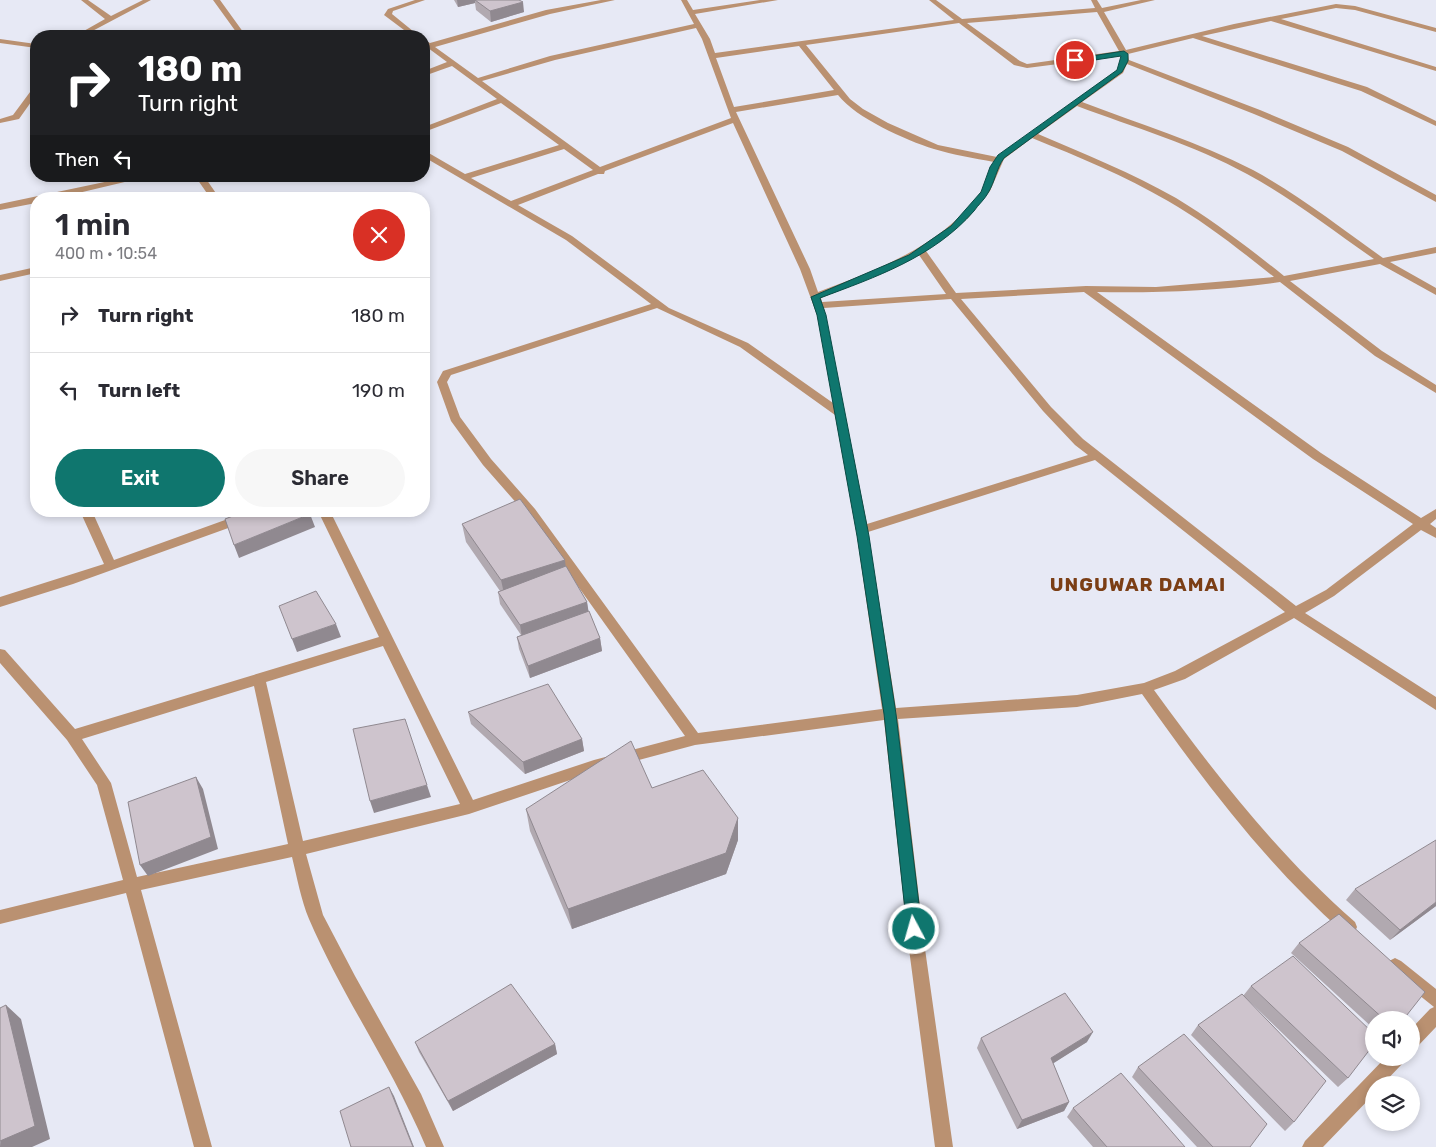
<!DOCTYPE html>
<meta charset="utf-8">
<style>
:root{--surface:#fff;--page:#f7f7f7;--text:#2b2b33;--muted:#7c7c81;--line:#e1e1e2;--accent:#0f766e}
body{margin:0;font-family:Rubik,sans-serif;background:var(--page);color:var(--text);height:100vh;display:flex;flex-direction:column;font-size:19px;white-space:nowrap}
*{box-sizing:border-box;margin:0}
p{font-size:16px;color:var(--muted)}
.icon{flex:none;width:28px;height:28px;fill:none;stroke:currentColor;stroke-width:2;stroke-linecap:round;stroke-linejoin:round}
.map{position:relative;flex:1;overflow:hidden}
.drawer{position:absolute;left:30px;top:192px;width:400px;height:325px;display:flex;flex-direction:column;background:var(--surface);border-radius:20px;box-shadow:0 2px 8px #0003}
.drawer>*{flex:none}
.hud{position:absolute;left:30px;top:30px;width:400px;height:152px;border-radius:20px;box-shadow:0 2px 8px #0003;background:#202124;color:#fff;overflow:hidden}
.fabs{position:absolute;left:1365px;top:1011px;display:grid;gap:10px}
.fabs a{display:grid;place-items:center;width:55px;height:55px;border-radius:50%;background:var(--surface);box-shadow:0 2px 8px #0003;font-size:25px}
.pin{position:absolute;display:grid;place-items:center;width:42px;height:42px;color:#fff;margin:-21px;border:2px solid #fff;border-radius:50%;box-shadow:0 1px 5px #0007}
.me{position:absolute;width:55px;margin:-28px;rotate:354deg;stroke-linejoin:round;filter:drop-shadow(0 0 4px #0008)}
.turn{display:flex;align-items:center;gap:18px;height:105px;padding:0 25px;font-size:22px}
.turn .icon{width:65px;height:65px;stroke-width:2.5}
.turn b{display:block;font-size:35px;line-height:42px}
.then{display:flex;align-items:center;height:48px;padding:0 25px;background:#0003;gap:10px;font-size:19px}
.round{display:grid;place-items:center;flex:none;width:52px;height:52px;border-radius:26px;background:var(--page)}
.summary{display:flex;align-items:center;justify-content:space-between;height:85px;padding:0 25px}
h1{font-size:30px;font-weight:600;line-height:38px}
.cta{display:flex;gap:10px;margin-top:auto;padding:10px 25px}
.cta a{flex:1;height:58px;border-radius:30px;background:var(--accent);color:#fff;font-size:20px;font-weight:600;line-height:58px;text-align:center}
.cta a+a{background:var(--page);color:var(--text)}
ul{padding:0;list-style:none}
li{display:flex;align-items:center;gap:15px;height:75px;padding:0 25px;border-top:1px solid var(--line)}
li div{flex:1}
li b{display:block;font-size:19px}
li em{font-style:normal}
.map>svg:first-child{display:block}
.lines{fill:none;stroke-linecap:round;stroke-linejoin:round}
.minor{fill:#ba9171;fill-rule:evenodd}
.wall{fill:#b1a9b0}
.shaded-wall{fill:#908990}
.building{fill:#cec4cd;stroke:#908990}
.route{fill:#0f766e;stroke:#0a4d48}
.labels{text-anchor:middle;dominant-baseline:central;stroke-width:4.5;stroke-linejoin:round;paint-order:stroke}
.district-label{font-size:19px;font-weight:bold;letter-spacing:1px;fill:#7b3e15;stroke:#e7e9f5}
</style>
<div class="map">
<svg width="1436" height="1147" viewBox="0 0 1436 1147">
<rect width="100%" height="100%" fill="#e7e9f5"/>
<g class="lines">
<path class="minor" d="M81,0H88L111,16L143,0H151L83,36H75L105,19Z
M213,0H220L246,36H239Z
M415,0H425L393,11L392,14L419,36H412L384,15L388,9Z
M601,0H615L550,14L435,47L478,78L550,56L694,24L681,0H687L693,10L760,0H778L695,14L710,39L715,53L954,20L929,0H936L962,19L1095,8L1091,0H1097L1102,8L1141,0H1155L1104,12L1126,50L1234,24L1336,4L1355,6L1436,28V32L1355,10L1336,8L1281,19L1436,67V71L1271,21L1202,36L1367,87L1436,121V126L1361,91L1193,38L1128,54L1129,60L1260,110L1348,147L1436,195V202L1342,151L1254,114L1127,64L1123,73L1082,102C1139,124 1199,142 1253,170C1299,195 1341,228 1383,258L1436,247V253L1390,262L1436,288V295L1380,264L1290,281L1382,351L1436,385V393L1375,356L1280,282C1219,291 1158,293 1097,292L1321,453L1421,518L1436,509V519L1430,524L1436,528V538L1421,530L1334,596L1305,613L1436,697V710L1294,618L1185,679L1154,690C1215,774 1277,854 1355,922L1357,927L1355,932L1349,934L1343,932C1264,862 1203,780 1142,694L1077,707L898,719L925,949L953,1147H935L909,949L884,720L695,745L594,772L469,814L306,854L323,915L355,976L421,1094L444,1147H426C393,1068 343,998 309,919C301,900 297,877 292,857L141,890L212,1147H194L126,893L0,924V910L123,880L97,785L67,740L0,663V649L5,650L75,729L379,637L318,511H330L473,800L594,760L685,736L527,515L483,465L451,421L437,382L443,371L651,304L566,240L424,157V152H427L465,174L559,145L501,103L424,132V127L497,99L452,66L424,76V71L447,62L424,45V40L430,43L546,10ZM1097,12L1119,51L1027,64L1020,61L967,23ZM959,23L1014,65L1027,68L1121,56V61L1117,70L997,157L938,145L888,123L863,109L850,99L806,45ZM696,28L702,39L731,118L600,167L482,81L555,60ZM799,46L834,90L734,107L716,58ZM838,95C856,118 905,140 934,149C953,155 974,158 994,162C989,172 986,184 980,193C942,246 877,270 818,292L810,269L736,112ZM1077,106C1133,127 1194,145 1247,174C1291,198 1332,230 1374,259L1284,276C1249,248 1214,221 1176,198C1132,173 1085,154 1038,134ZM733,123L800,269L817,315L833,403L748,343L669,308L572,236L518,205L598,174H604L605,171ZM1032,138C1079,157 1125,176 1168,201C1206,223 1240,250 1274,277L1156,287L1086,286L956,293L926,251L951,233L969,217L990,191L1004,159ZM564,149L593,170L511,201L471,178ZM919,255L946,294L822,302L821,298L888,271ZM1084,292L1313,459L1413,524L1326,590L1296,606L1083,439L1051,407L961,299ZM951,299L1043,411L1075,445L1088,455L867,524L824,308ZM657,308L740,347L835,415L857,536L882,709L698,733L535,509L491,459L460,417L447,382L451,375ZM1095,460L1285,612L1175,671L1144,683L1077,695L896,708L868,532ZM383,646L460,804L303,841L266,682ZM254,686L288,844L137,877L111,783L82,739Z
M0,39L36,44V48L0,43Z
M33,88H36V95L19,119L0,123V119L13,115Z
M133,176H150L53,199H36V203L0,210V204Z
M195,176H204L220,199H211Z
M36,267V273L0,281V275Z
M80,511H92L114,560L250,511H269L267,514L73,584L0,607V597L104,564Z
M1395,958L1401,961L1436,989V1027L1417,1047L1411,1049V1029L1430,1009L1434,1007L1389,971L1387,966L1389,961Z
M1385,1058H1405L1402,1064L1382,1085H1374V1094L1323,1147H1302L1305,1141Z"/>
</g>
<path class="wall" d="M454,0H519L524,12L491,22L476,10L475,3L458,7Z
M462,524L566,566L587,602L588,611L600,638L602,651L530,678L519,649L517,637L521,635L500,604L498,592L500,591L466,542Z
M468,712L582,739L584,751L525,774L471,724Z
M652,788L738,840L726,874L572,929L530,831L526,809Z
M1355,889L1436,906L1390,940L1346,900Z
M1299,943L1403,1020H1374V1029L1291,953Z
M1251,986L1348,1078L1338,1087L1246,998L1294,1122L1285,1131L1191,1035L1198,1025L1243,996Z
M981,1038L1087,1042L1053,1063L1069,1102L1064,1111L1017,1129L977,1048Z
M415,1042L555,1044L557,1054L453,1111L419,1052Z
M1138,1067L1250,1147H1197L1132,1077Z
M1073,1108L1185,1147H1093L1067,1117Z"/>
<path class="shaded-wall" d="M457,0H475V3L458,7Z
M523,2L524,12L491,22L490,11Z
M310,514L315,527L239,558L234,545Z
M565,560L567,579L505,598L501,580Z
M587,602L589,614L522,638L520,625Z
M336,624L341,637L297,652L292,639Z
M600,638L602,651L530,678L528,666Z
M582,739L584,751L525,774L523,762Z
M196,777L203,789L218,849L148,876L140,865Z
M427,785L431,797L374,813L370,801Z
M738,818V840L726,874L572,929L568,909Z
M1436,902V906L1390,940L1400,930Z
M6,1005L21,1019L50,1139L32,1147H0Z
M1093,1032L1087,1042L1046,1068L1051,1058Z
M555,1044L557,1054L453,1111L448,1101Z
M389,1087L394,1096L414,1147H413Z
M1069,1102L1064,1111L1017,1129L1022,1120Z"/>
<path class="building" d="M475,0H519L523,2L490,11Z
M520,499L565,560L501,580L462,524Z
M246,511H308L310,514L234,545L225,519Z
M566,566L587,602L520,625L498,592Z
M316,591L336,624L292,639L279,606Z
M589,611L600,638L528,666L517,637Z
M548,684L582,739L523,762L468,712Z
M405,719L427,785L370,801L353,729Z
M631,741L652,788L703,770L738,818L726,853L568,909L526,809Z
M196,777L211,837L140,865L128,802Z
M1436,840V902L1400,930L1355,889Z
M1339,914L1425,992L1403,1020H1385L1299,943Z
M1293,956L1374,1034V1044L1348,1078L1251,986Z
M511,984L555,1044L448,1101L415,1042Z
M1065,993L1093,1032L1051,1058L1069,1102L1022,1120L981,1038Z
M1242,994L1326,1081L1294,1122L1198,1025Z
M6,1005L35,1126L0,1141V1008Z
M1184,1034L1267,1124L1250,1147H1213L1138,1067Z
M1121,1073L1185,1147H1107L1073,1108Z
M389,1087L413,1147H351L340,1111Z"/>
<path class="route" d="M1124,51L1128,54V61L1122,72L1004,158C996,169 995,182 988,193C985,199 978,205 974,211C934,257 876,277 820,298L826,315L869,536L896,714L922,929L920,934L914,936L909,934L907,929L884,714L857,536L817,315L811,297L909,255L951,226L981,192L990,167L998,155L1117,70L1121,56L1075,63L1072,59Z"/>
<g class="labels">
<g class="district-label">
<text x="1138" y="584">UNGUWAR DAMAI</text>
</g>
</g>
</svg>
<div class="fabs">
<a><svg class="icon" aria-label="sound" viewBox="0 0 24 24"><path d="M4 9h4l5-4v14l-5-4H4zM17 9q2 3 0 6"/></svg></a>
<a><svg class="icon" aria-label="layers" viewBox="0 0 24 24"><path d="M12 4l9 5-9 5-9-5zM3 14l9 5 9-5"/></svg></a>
</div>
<div class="pin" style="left:1075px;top:60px;background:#d93025"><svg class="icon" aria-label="arrive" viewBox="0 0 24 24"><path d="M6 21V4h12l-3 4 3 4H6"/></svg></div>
<svg class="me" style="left:914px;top:929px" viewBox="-20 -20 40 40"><circle r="17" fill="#0f766e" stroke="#fff" stroke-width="3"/><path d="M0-11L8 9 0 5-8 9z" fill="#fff"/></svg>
<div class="hud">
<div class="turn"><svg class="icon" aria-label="right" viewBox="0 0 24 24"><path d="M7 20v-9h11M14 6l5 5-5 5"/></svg><div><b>180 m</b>Turn right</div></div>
<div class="then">Then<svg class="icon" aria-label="left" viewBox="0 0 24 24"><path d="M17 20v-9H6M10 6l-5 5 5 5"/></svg></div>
</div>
<section class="drawer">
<div class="summary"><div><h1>1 min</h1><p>400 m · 10:54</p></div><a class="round" style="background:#d93025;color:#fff"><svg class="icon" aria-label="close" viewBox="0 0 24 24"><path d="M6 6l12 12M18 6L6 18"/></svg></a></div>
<ul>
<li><svg class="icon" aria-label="right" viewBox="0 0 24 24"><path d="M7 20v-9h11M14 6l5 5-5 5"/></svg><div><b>Turn right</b></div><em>180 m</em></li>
<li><svg class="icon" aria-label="left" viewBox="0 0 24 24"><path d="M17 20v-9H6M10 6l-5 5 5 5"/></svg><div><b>Turn left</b></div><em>190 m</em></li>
</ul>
<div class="cta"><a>Exit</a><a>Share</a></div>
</section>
</div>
